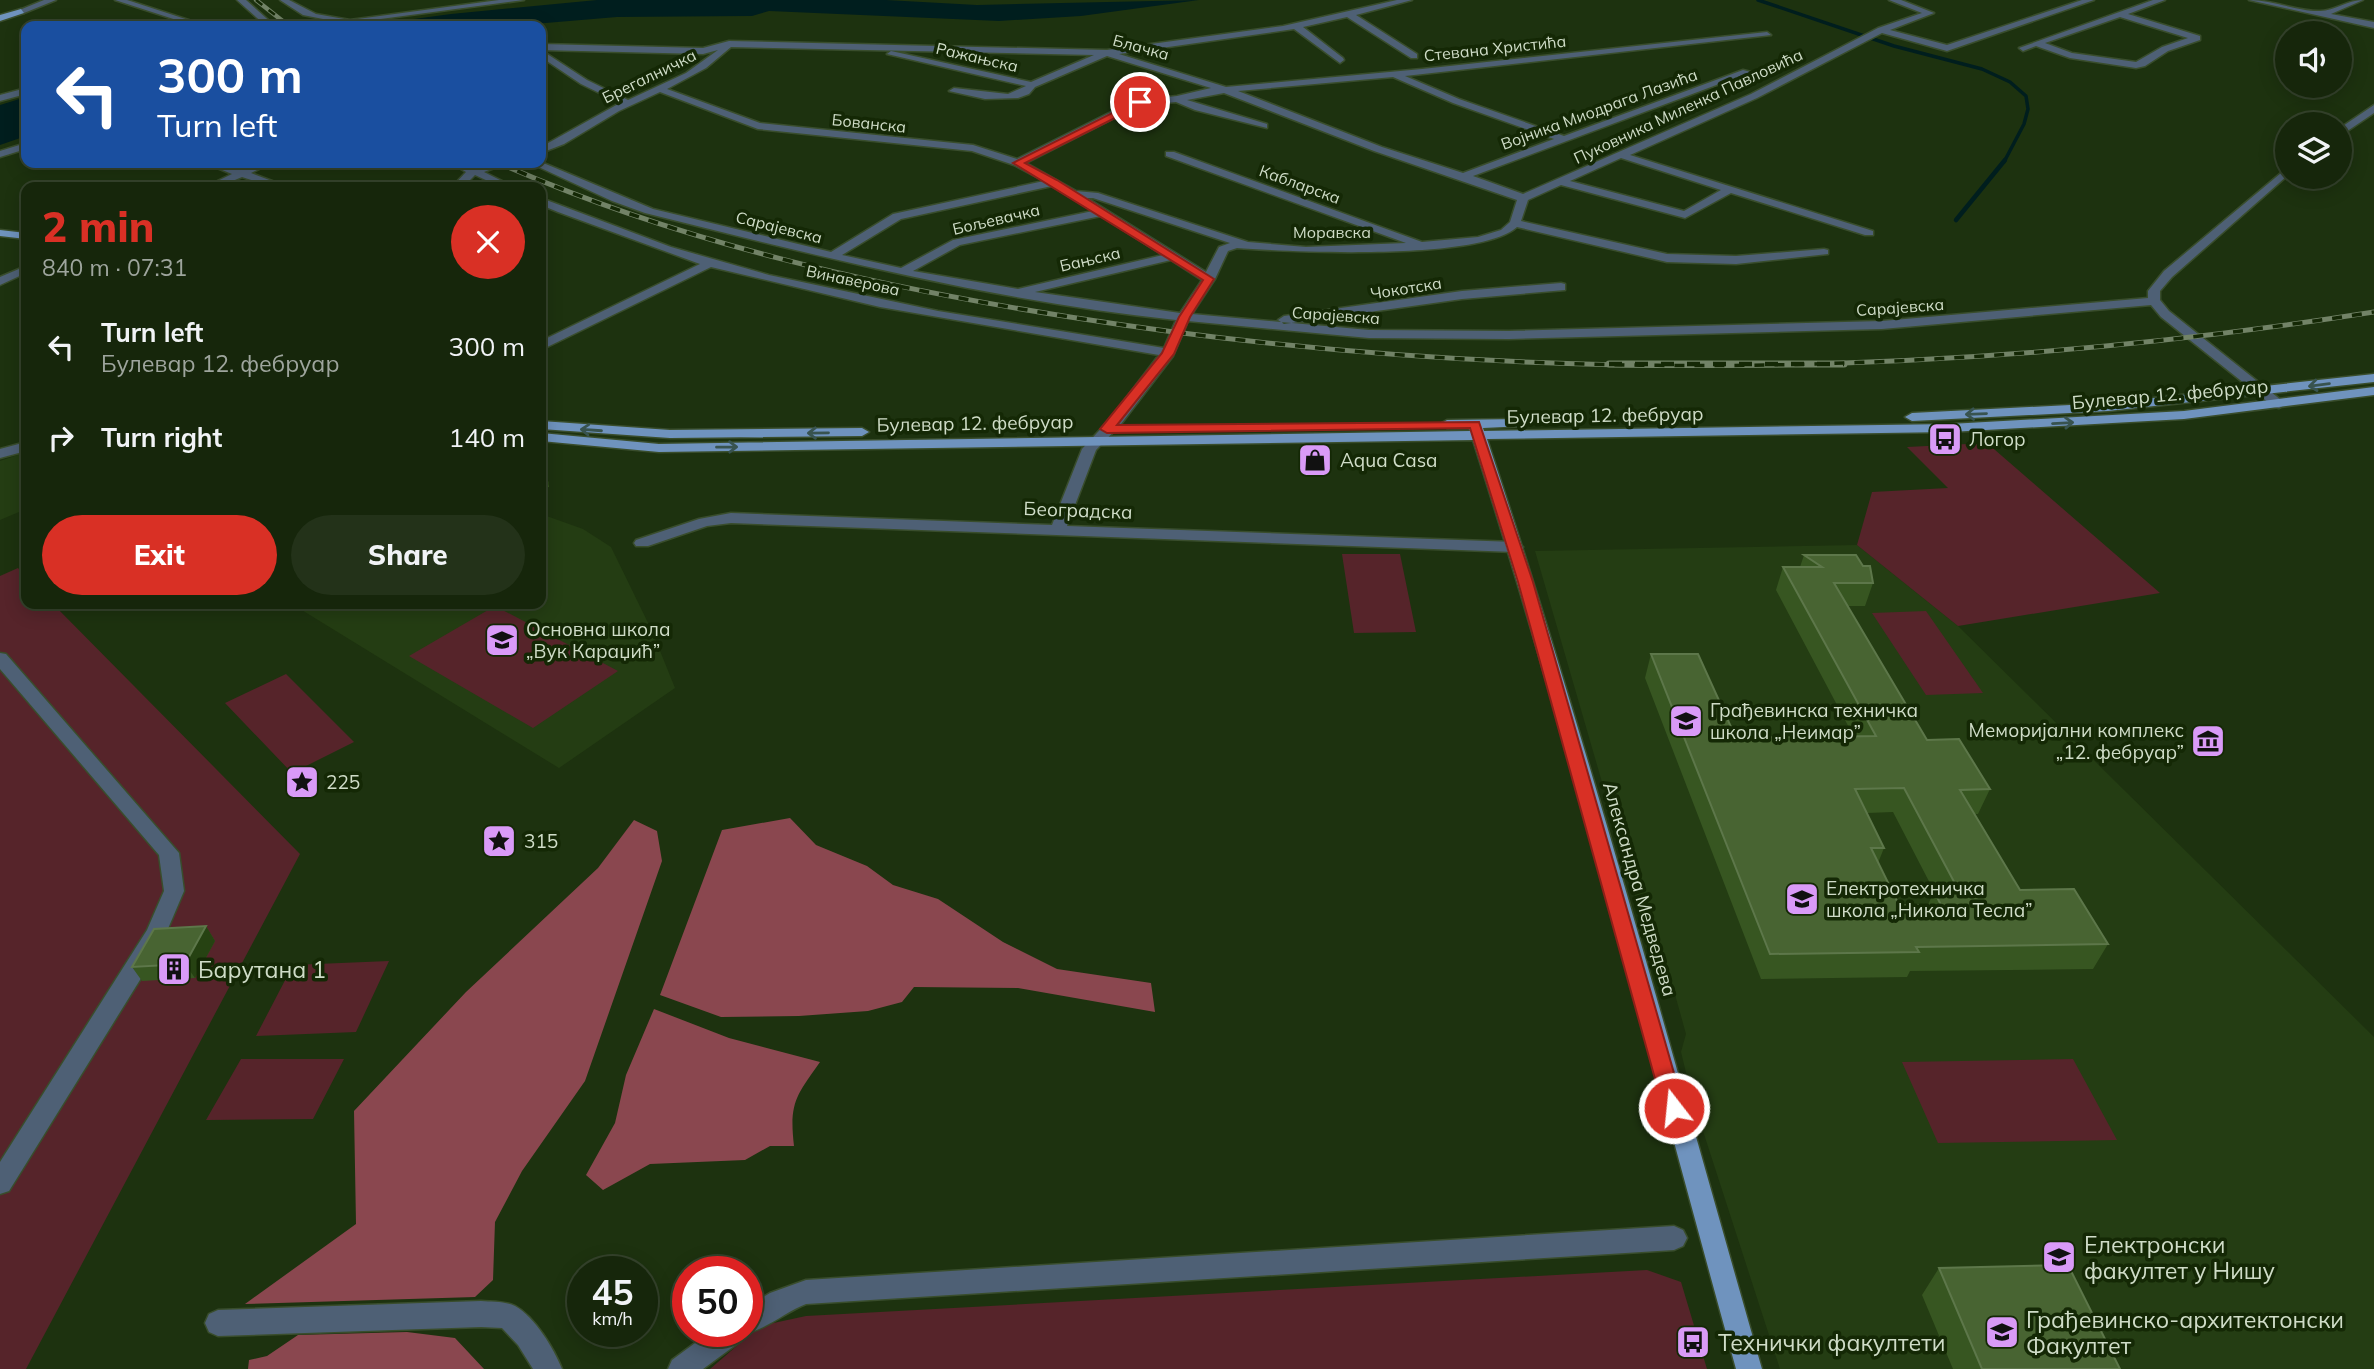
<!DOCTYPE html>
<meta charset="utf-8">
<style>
:root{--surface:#16260b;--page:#233219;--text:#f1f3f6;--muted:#9ea59d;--line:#35432c;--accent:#d93025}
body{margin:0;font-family:Mulish,sans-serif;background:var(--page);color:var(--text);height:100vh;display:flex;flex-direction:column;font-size:26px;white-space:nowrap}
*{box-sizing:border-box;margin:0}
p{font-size:23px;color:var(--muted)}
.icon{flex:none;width:38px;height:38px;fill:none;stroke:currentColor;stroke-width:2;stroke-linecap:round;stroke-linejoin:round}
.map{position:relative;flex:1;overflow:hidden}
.side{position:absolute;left:21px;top:182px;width:525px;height:427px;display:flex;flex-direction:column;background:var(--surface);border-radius:14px;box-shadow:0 4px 18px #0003,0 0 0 2px var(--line)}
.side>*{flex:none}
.banner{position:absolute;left:21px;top:21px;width:525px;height:147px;border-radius:14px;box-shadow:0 4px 18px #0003,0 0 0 2px var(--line);background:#1a4fa0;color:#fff;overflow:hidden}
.fabs{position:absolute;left:2275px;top:21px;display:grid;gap:14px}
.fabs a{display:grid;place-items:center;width:77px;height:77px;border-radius:50%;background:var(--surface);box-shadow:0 4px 18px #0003,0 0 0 2px var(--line);font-size:35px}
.speed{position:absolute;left:567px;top:1256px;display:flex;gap:14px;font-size:35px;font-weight:700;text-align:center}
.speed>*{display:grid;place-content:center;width:91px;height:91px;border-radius:50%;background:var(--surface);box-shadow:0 4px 18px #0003,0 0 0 2px var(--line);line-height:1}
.speed small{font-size:18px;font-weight:400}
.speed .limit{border:10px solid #d22;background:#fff;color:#111}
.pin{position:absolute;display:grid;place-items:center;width:60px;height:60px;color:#fff;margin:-30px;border:4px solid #fff;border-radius:50%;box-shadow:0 2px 7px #0007}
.me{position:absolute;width:77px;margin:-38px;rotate:344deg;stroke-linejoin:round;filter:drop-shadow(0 0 5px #0008)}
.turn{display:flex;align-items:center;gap:24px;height:147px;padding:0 21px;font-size:32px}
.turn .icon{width:91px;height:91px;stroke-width:2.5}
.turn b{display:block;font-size:49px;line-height:60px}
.round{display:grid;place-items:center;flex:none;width:74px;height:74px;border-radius:37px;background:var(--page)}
.headline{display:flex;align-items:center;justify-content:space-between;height:119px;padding:0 21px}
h1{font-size:42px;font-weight:800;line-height:52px;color:var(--accent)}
.button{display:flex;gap:14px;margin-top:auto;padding:14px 21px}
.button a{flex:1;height:80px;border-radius:42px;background:var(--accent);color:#fff;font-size:28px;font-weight:800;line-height:80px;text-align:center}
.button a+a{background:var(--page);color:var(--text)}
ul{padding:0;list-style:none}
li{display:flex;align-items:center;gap:21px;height:91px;padding:0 21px}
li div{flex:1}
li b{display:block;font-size:26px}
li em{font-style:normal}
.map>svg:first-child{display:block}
.built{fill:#243d13}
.green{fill:#56242a}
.forest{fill:#8a474f}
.water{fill:#001e1e}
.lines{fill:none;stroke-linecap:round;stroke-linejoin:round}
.stream-far1{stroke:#001e1e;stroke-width:3.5}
.stream{stroke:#001e1e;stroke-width:4.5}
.minor-casing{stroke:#394d2c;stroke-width:3}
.major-casing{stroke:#394d2c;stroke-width:3}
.minor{fill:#4e6075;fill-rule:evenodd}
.major{fill:#6f93be;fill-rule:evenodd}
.rail-far2-casing{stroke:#728367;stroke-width:4.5}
.rail-far1-casing{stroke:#728367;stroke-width:5}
.rail-casing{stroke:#728367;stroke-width:7}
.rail-far2{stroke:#142805;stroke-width:2.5;stroke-dasharray:8;stroke-linecap:butt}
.rail-far1{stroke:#142805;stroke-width:3.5;stroke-dasharray:10;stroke-linecap:butt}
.rail{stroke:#142805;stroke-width:4.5;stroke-dasharray:13;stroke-linecap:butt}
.wall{fill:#375621;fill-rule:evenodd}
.shaded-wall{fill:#264212}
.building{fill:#486432;stroke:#5d774a;stroke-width:2;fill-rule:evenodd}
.oneway{stroke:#38534f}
.route{fill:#d93025;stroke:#8d1f18;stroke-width:2}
.labels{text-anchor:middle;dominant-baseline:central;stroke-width:7;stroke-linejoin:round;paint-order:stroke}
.far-street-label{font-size:16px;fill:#cfdcc7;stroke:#142805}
.street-label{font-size:19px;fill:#cfdcc7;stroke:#142805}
.poi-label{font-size:19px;fill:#cfdcc7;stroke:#142805;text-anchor:start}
.near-poi-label{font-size:23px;fill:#cfdcc7;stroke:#142805;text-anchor:start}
</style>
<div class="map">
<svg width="2374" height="1369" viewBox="0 0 2374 1369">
<rect width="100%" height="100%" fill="#1d320f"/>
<path class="built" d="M26,452V509L0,520V461Z
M541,514L583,529L611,547L652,631L675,688L559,768L292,604H541Z
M1857,545L1958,626L2374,1037V1369H1780L1692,1097L1681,1052L1686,1034L1671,980L1655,965L1535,551Z"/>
<path class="green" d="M1987,443L2160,593L1958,626L1857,545L1872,492L1948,488L1907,447Z
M1342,554H1400L1416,632L1354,633Z
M18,568L26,577V604H53L300,854L26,1369H0V576Z
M495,606L618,671L533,728L409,656Z
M1926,611L1983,693L1926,695L1872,613Z
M286,674L354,742L292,773L225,703Z
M389,961L356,1032L256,1036L293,965Z
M241,1059H344L313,1119L206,1120Z
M2073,1059L2117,1140L1938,1143L1902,1062Z
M1647,1270L1681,1282L1707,1369H710L760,1326L806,1316Z"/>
<path class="forest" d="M790,818L816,845L867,866L893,885L938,899L1003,942L1057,969L1151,983L1155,1012L1018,988L914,987L902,1002L868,1011L799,1016L721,1017L660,995L722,830Z
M634,820L657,831L662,861L585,1081L522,1171L495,1222L493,1280L475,1297L245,1304L356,1224L354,1111L466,992L598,868Z
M654,1009L729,1038L820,1062C796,1096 789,1103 794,1146H770L745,1160L650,1164L603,1190L586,1175L615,1123L626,1075Z
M407,1332L455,1338L484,1369H248L249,1360L267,1356L298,1335Z"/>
<path class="water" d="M597,0H886L977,5L1199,0L1081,16L999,21L769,11L752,16L617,17L510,26H361L451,14Z
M26,97V136L0,145V105Z"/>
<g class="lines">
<path class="stream-far1" d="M1758,0L1894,46L1982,69L2010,82L2026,96L2028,109L2024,124L2004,162"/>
<path class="stream" d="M1956,220L2005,160"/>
<g class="minor-casing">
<path id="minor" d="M44,0H56L24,13L17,11Z
M115,0H127L207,26H195Z
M237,0H246L275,26H266Z
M280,0H289L316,14L350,20L499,0H524L328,26L338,22L303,15Z
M1397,0H1412L1356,15L1417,54V58H1411L1347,17L1303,27L1343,58L1344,60L1340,63L1294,29L1119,54L1226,87L1422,69L1767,32L1771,35L1405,76L1459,99L1564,136L1743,70L1751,72L1473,176L1523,194L1751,94L1878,28L1922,13L1889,0H1901L1934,13L1890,30L1947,45L2082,0H2094L1947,51L1882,33L1757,98L1630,155L1873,231V235H1865L1731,193L1685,218L1561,185L1528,200L1521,221L1667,254L1736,256L1824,249L1828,250V254L1736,264L1667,262L1517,227C1480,261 1291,252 1237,248L1228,251L1215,279L1192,314L1369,330L1509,331L1882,321L2148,298V291L2164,271L2287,168V176L2172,277L2160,291V300L2169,311L2286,404L2279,408L2274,407L2161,317L2151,305L1882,329L1509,339L1369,338L1188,321L1173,356L1121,424L1096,450L1067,526L1515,542L1523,547L1515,552L731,523L707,526L648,546H636L634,543L636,540L699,519L731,513L1052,525L1082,449L1111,418L1159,355L880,307L711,267L541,350V341L700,264L558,212L541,205V198L671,247L769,275L938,311L1164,348L1176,320C996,301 821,257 645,213L612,201L530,163L541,162L653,209L831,252L893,214L1044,181L1014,165L972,151L758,129L660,92L619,111L564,144L541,153V147L620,103L581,84L541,57V50L587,80L628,100L686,73L718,50L703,54L541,50V44L703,48L729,41L1107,50L1283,26ZM731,47L1094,55L1031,82L891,51L887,54L1026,86L1008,94L954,88L949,91L985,99L1018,98L1029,94L1035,87L1107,56L1211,88L1177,96L1133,101L1017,159L973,145L760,123L667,89L706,68ZM1393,77L1453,103L1554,139L1463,173L1382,147L1238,91ZM1224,93L1374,151L1517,200L1510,222L1501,230L1478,237L1422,242L1174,152H1166V156L1406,243L1306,247L1248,242L1098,193L1076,191L1026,163L1138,106L1176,102L1195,110L1267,128V124L1187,100ZM1621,158L1721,190L1684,211L1570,181ZM1052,186L1093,211L953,240L901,268L842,255L901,219ZM1087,198H1093L1230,243L1219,247L1206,272ZM1101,216L1163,255L1018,289L913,271L960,245ZM1171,260L1202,280L1180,313L1035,292Z
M2153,0H2165L2128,14L2200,36V40L2168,51L2145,66L2136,68L2070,58L2036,46L2023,51L2019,48ZM2120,17L2188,38L2162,47L2136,62L2072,53L2045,43Z
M2249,0C2272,0 2301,12 2320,11C2335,11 2347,0 2363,0L2331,14L2374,22V28Z
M26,88V94L0,101V95Z
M2374,105V113L2340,136V128Z
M26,143V149L0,157V151Z
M205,163H220L241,170L258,163H271L251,173L288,187H273L242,177L218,187H205L232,174Z
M451,163H464L475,168L492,163H507L484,172L514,187H501L475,175L463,187H452L466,172Z
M26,266V273L0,285V277Z
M1561,283L1565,284V290L1462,299L1284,324L1278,320L1284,316L1462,291Z
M26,442V451L0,458V449Z
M0,653L6,654L179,853L184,891L167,931L148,967L9,1191L0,1194V1162L147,930L164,891L159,855L0,669Z
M1674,1226L1683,1230L1687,1238L1683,1246L1674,1250L806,1304C787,1311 764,1331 745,1333L741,1341L703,1369H668L672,1360L710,1332H747V1307L770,1293L806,1280Z
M481,1301C492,1302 505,1301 515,1306C535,1317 554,1349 562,1369H533L518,1345L502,1328L481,1327L218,1336L209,1332L205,1323L209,1314L218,1310Z"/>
</g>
<g class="major-casing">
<path id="major" d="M21,9L24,13L0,21V15Z
M0,230L26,233V239L0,236Z
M2374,374V382L2108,411L1912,421L1905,417L1912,413L2108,403Z
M2374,387V395L2184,419L1950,432L1487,439C1589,746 1673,1059 1762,1369H1736C1650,1059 1571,746 1473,440L659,452L541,441V433L659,444L1470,431L1469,428H1447L1440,424L1447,420L1520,419L1525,420V426L1483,428L1484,431L1950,424L2184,411Z
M541,421L670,430L862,428L869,432L862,436L670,438L541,429Z"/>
</g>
<use href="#minor" class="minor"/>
<use href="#major" class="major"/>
<g class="rail-far2-casing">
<path id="rail-far2" d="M256,0L289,26"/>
</g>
<g class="rail-far1-casing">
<path id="rail-far1" d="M499,163C681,243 874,286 1070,317C1501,385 1943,380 2374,312"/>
</g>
<g class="rail-casing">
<path id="rail" d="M1609,364H1844"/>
</g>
<use href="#rail-far2" class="rail-far2"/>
<use href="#rail-far1" class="rail-far1"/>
<use href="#rail" class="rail"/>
</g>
<path class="wall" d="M541,458L549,484V487L541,488Z
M1804,555L1873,583L1865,606H1848L1927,740L1990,789L1978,814H1975L2020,890L2108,944L2093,969L1910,971L1907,977L1761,979L1645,678L1651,654L1736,738L1854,737L1776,590L1783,567H1800ZM1893,812L1934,891L1928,905H1899L1878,863L1884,848L1867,813Z
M206,926L215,941L195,978L142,981L132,967Z
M1939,1268L2120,1369H1953L1922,1295Z"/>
<path class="shaded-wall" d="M541,459L549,484V487L541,462Z
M206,926L215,941L195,978L185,964Z"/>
<path class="building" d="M1804,555H1856L1863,566H1870L1873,583H1834L1927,740L1959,739L1990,789L1960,790L2020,890L2074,889L2108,944L1916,947L1919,952L1770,954L1651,654H1698L1736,738L1876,736L1783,567H1822ZM1904,788L1959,891H1934L1941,905H1899L1871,848H1884L1855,789Z
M206,926L185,964L132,967L154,929Z
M2068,1265L2120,1369H1982L1939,1268Z"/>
<defs><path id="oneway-shaft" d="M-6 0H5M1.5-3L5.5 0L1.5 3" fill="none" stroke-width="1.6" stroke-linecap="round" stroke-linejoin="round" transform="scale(1.75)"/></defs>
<g class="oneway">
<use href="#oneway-shaft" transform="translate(2319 385) rotate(173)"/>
<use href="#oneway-shaft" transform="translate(1976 414) rotate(178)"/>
<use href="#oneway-shaft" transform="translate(2063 423) rotate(-3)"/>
<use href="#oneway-shaft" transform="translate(591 430) rotate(-176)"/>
<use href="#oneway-shaft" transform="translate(818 433) rotate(179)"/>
<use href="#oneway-shaft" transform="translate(727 447) rotate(-1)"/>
</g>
<path class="route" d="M1140,99L1143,104L1025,163L1057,180L1214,279L1190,317L1174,354L1117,425L1479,422L1533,582L1684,1108L1681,1114L1674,1117L1666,1114L1663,1108L1518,582L1470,428L1107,433L1100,429L1162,353L1179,317L1203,280L1013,163Z"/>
<defs>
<g id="bus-square" transform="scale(1.75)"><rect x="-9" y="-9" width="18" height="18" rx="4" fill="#d99af7" stroke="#142805"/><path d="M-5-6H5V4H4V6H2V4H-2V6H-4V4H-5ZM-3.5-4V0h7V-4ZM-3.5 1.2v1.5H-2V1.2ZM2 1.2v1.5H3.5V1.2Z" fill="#111"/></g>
<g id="shop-square" transform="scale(1.75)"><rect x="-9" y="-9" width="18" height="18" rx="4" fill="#d99af7" stroke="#142805"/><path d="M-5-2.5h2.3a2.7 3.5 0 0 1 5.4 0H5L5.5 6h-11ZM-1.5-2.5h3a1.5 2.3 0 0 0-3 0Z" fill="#111"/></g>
<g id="school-square" transform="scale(1.75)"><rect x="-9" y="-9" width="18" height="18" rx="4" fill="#d99af7" stroke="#142805"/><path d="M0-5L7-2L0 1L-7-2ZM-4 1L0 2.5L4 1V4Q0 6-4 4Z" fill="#111"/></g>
<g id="museum-square" transform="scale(1.75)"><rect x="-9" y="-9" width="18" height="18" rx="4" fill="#d99af7" stroke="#142805"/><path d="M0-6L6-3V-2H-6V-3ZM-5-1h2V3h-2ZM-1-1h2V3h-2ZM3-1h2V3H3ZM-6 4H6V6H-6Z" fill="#111"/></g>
<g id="sight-square" transform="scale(1.75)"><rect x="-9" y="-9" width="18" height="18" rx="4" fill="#d99af7" stroke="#142805"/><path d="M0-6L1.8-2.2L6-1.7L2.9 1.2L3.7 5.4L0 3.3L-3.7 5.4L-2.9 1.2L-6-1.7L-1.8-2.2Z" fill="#111"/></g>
<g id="building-square" transform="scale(1.75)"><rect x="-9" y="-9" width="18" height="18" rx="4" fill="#d99af7" stroke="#142805"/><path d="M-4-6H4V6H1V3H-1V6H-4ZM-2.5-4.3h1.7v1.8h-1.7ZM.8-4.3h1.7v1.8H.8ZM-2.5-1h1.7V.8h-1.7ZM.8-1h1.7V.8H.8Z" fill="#111"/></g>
<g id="university-square" transform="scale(1.75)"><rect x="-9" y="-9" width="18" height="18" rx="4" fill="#d99af7" stroke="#142805"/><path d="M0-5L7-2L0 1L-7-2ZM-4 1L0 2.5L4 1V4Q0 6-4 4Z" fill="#111"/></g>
</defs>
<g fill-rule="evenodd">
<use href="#bus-square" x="1945" y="439"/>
<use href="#shop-square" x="1315" y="460"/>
<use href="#school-square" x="502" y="640"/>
<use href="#school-square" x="1686" y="721"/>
<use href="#museum-square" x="2208" y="741"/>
<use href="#sight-square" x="302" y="782"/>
<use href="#sight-square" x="499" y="841"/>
<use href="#school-square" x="1802" y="899"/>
<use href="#building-square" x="174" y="969"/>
<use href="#university-square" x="2059" y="1257"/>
<use href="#university-square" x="2002" y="1332"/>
<use href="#bus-square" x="1693" y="1342"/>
</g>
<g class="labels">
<g class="far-street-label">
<text transform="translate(1141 47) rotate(15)">Блачка</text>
<text transform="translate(1495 48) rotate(-6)">Стевана Христића</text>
<text transform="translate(977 57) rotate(13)">Ражањска</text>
<text transform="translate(649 76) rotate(-26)">Брегалничка</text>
<text transform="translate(1688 106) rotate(-25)">Пуковника Миленка Павловића</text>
<text transform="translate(1599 109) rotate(-20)">Војника Миодрага Лазића</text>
<text transform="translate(869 123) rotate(6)">Бованска</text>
<text transform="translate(1300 184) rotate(20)">Кабларска</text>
<text transform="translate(996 219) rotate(-13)">Бољевачка</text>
<text transform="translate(779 227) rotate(14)">Сарајевска</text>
<text x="1332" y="232">Моравска</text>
<text transform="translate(1090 259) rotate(-13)">Бањска</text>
<text transform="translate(853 280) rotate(12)">Винаверова</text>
<text transform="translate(1406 288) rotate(-9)">Чокотска</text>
<text transform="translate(1900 307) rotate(-4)">Сарајевска</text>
<text transform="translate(1336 315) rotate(4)">Сарајевска</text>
</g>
<g class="street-label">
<text transform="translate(2170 394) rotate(-5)">Булевар 12. фебруар</text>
<text transform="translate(1605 415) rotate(-1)">Булевар 12. фебруар</text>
<text transform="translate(975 423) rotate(-1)">Булевар 12. фебруар</text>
<text transform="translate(1078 510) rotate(2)">Београдска</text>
<text transform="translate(1640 889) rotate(74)">Александра Медведева</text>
</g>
<g class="poi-label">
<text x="1969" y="439">Логор</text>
<text x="1340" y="460">Aqua Casa</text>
<text x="526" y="629">Основна школа<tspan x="526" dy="22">„Вук Караџић”</tspan></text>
<text x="1710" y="710">Грађевинска техничка<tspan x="1710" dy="22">школа „Неимар”</tspan></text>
<text x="2184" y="730" text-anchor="end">Меморијални комплекс<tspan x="2184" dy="22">„12. фебруар”</tspan></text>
<text x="326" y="782">225</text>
<text x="524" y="841">315</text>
<text x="1826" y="888">Електротехничка<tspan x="1826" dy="22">школа „Никола Тесла”</tspan></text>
</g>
<g class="near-poi-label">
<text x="198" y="969">Барутана 1</text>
<text x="2084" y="1244">Електронски<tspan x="2084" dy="26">факултет у Нишу</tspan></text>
<text x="2026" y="1319">Грађевинско-архитектонски<tspan x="2026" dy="26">Факултет</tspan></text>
<text x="1718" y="1342">Технички факултети</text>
</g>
</g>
</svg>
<div class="fabs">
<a><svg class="icon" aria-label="sound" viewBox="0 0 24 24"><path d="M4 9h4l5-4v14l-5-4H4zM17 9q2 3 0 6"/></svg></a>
<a><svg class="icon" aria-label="layers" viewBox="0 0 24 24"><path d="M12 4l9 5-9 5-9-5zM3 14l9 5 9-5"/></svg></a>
</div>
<div class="speed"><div>45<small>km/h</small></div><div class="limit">50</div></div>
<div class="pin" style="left:1140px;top:102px;background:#d93025"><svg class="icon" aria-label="arrive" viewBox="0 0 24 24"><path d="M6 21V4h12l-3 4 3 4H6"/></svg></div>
<svg class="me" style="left:1674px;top:1108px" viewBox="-20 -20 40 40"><circle r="17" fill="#d93025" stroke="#fff" stroke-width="3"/><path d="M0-11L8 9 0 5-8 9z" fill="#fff"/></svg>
<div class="banner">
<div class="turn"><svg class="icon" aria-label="left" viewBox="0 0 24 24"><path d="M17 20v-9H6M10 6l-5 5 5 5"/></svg><div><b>300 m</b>Turn left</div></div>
</div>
<section class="side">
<div class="headline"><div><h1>2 min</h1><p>840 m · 07:31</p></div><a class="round" style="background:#d93025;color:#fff"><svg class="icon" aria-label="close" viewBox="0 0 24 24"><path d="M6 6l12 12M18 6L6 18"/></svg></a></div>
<ul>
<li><svg class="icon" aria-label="left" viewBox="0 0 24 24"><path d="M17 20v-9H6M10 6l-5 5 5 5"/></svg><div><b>Turn left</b><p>Булевар 12. фебруар</p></div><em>300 m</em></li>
<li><svg class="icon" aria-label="right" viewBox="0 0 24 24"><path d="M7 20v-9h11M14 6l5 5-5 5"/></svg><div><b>Turn right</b></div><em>140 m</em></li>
</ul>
<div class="button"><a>Exit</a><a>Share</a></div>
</section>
</div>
